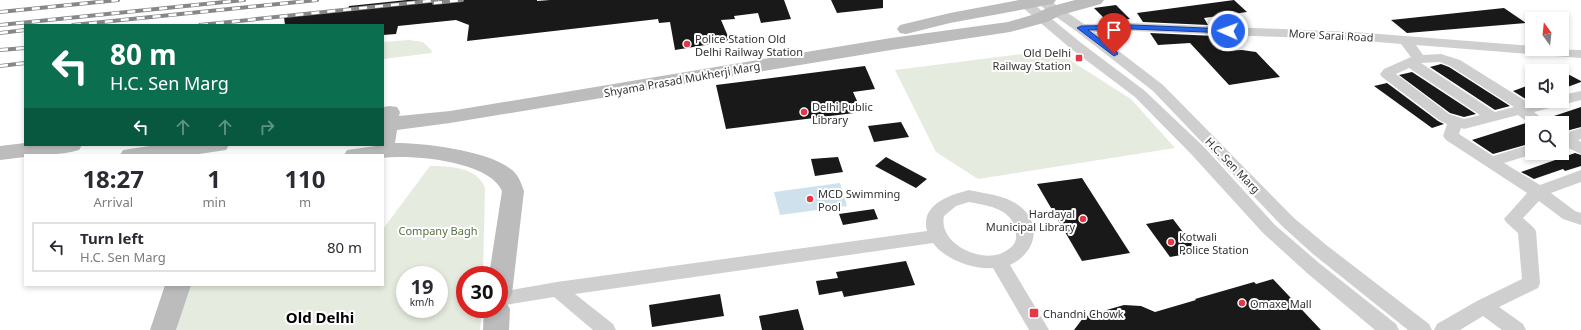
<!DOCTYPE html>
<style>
:root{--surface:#fff;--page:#f7f7f7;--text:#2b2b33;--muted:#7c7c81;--line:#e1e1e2}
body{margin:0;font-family:"Noto Sans",sans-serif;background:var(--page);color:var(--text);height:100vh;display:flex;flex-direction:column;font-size:15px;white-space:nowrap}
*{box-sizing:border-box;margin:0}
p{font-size:13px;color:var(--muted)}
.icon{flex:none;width:22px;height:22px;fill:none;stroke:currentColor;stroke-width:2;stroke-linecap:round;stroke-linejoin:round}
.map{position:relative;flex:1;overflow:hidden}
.details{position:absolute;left:24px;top:154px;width:360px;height:132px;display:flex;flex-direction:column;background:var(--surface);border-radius:0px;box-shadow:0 2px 6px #0003}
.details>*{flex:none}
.banner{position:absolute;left:24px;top:24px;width:360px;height:122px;border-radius:0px;box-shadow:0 2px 6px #0003;background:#0b6e4f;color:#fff;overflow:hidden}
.needle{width:26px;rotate:345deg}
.controls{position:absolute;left:1525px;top:12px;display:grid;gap:8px}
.controls a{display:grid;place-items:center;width:44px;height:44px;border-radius:0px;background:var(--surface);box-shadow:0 2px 6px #0003;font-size:20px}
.speed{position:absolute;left:396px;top:266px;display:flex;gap:8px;font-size:20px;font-weight:700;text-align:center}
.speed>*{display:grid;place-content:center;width:52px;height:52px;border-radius:50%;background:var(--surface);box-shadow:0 2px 6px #0003;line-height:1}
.speed small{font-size:10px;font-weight:400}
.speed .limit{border:6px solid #d22;background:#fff;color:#111}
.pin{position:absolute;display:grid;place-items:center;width:34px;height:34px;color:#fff;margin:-41px -17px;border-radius:50% 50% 50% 0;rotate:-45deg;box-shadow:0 0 4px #0007}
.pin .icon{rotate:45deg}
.me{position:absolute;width:44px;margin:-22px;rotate:272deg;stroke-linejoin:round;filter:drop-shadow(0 0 3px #0008)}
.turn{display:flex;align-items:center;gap:14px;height:84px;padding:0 20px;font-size:18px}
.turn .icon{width:52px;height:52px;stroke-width:2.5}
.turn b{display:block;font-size:28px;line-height:34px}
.lanes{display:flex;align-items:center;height:38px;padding:0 20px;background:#0003;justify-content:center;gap:20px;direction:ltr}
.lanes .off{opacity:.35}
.eta{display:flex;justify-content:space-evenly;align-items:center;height:68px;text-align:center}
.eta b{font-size:24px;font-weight:700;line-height:28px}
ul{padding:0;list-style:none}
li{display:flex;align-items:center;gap:12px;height:50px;margin:0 8px 6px;padding:0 12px;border:2px solid var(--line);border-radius:0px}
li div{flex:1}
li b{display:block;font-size:15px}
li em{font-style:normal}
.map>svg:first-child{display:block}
.green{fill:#e5ebde;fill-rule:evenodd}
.water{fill:#cee1ed}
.building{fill:#191919}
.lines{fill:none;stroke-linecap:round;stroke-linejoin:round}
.street{fill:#cfcfcf;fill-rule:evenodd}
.secondary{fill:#bcbcbc;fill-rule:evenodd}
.rail-casing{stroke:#878787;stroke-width:4}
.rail{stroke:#fff;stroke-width:2.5;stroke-dasharray:8;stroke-linecap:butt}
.route{fill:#2563eb;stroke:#184099}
.poi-dot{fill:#e53844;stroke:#fff;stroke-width:1.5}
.labels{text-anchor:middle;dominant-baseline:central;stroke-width:4;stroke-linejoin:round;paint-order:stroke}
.street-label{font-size:11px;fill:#323232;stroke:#fff}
.poi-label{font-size:11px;fill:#323232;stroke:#fff;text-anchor:start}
.park-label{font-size:11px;fill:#556f3f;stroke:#fff}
.district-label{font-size:15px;font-weight:bold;fill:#000;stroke:#fff}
</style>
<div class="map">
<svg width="1581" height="330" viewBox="0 0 1581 330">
<rect width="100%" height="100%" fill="#fff"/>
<path class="green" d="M409,40L423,42L431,50L432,53L383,59V42Z
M1054,50L1131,99L1175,148L978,179L936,152L895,70Z
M430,166C448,166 478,167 485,188L483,275H465V309H482L480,330H176L190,285H383V229ZM405,275H439V309H405Z"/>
<path class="water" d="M840,183L847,206L780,215L774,192Z"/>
<path class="building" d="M407,0H537V1L550,0H784L791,19L761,23L758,13L734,16L735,19L721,20L730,41L675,50L670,22L659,23L658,19L467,41L469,25L456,20L398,26L396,34L383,35V25H285L284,17L348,10L349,6Z
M831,0H883V8L837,13Z
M1234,0L1247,12L1204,18L1208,25L1143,22L1137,13Z
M1116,5L1130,19L1108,22L1094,8Z
M1504,8L1526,23L1407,33L1391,20Z
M1150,33L1215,36L1223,51L1242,50L1256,52L1280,77L1229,85L1190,43L1158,45Z
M1441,64L1449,67L1510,106L1495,110L1430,67Z
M865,66L875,89L853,92L862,112L726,129L716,85Z
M1562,71L1581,81V82L1562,89Z
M1412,72L1476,114L1464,117L1450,113L1399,75Z
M1387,83L1438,121L1444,124L1432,128L1374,86Z
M1532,84V101H1529L1513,91Z
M1581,107V127L1566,131H1562V123H1549L1545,119Z
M901,122L909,137L874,142L868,126Z
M1526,123L1532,126V143L1493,154L1472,140Z
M1575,153L1581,155V166L1565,171L1563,169L1534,179L1521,172Z
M838,157L843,172L815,176L811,159Z
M886,157L927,179L916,188L875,166Z
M1082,178L1130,253L1082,261L1037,184Z
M874,209L878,219L843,225L839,214Z
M1173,219L1198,252L1170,257L1146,224Z
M906,261L915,285L844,297L842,291L819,295L816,281L838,278L836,272Z
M1273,279L1321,330H1074L1083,318L1089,315L1124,305L1141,306L1155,312L1196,300L1195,299L1254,282L1256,284Z
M720,294L724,316L652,327L649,305Z
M798,309L804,330H762L759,316Z"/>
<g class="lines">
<path class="street" d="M1026,0L1030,1L1080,42L1145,91L1204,147L1275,225L1319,263L1396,324L1399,330H1375L1307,273L1263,233L1192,155L1135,97L1070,48L1022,7L1020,4L1022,1Z
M1036,0H1049L1084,24L1133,23L1354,32L1532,46V49L1581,50V58L1416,45L1423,55L1441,54L1460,60L1529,103L1539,101H1562V95L1581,91V100L1534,112L1548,123H1532V125L1518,115L1464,129L1461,128L1459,134L1493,156L1532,144V153H1536L1504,163L1540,185L1581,170V182L1551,193L1575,211L1581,213V225L1563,219L1539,201L1523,218L1533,227L1536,231L1540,283L1538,288L1499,307L1523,324L1526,330H1502L1483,316L1460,330H1434L1437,324L1477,301L1522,279L1518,233L1507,223L1504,219L1527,193L1446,140L1443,136L1447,124L1439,120L1382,77L1380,74L1384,69L1411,57L1401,44L1354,40L1133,31L1094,32L1163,85L1294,218L1325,244L1429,324L1432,330H1408L1313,254L1282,226L1153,91L1076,31L1038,4ZM1440,62L1450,66L1514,107L1495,112L1421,63ZM1409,68L1480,115L1464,119L1449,114L1396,74Z
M1581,128V139L1578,140L1581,142V154L1562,145V132L1566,133Z
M969,190C986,194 1008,195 1022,208C1043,227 1034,254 1010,265L1049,330H1029L993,268C974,270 944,259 933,243L575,294L613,324L616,330H593L554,297L499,306V292L557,282L927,231C920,205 949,195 969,190ZM969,202C990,206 1015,209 1016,235C1017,244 1010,249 1002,253C981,263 938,244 944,216L956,206Z"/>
<path class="secondary" d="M1019,0H1056L1053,4L1047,5L950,23L906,34L900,33L897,29L900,25L950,13Z
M1075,0H1104L1101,4L1061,15L1047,22L1010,32L891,50L450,123L397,130L395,143C424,143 497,151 516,174C520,179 522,186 524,191L512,294L506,302L510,309L509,330H483L484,309H499V275H489L502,191C490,161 411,154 383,158V155H344L347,150L383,145V107L390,106L397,107L400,112L399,116L450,111L891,38L1008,22L1035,14L1049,7Z
M25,143V145H82L79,150C61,155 43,155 25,155V157L0,160V146Z
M156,145H229L226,150L192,155H120L123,150Z
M165,285H191L176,330H150Z"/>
<g class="rail-casing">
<path id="rail" d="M434,3L462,0
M0,12L118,0
M0,25L244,0
M73,25L317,0
M200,25L439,0
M0,33L25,30
M0,50L25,48
M0,66L25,63"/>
</g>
<use href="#rail" class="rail"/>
</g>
<path class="route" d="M1133,25L1228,29L1232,31L1228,33L1133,29L1088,30L1117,52L1118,54L1114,56L1077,28L1081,26Z"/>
<g class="poi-dot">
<circle cx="687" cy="44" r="4"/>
<rect x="1075" y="54" width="8" height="8" rx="2"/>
<circle cx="804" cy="112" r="4"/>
<circle cx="810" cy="199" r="4"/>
<circle cx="1083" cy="219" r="4"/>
<circle cx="1171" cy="242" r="4"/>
<circle cx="1242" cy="303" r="4"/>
<rect x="1029" y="308" width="10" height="10" rx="2"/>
</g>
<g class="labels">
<g class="street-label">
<text transform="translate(1331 35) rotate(3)">More Sarai Road</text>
<text transform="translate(682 79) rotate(-10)">Shyama Prasad Mukherji Marg</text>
<text transform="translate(1233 165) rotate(46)">H.C. Sen Marg</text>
</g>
<g class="poi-label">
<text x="695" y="38">Police Station Old<tspan x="695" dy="13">Delhi Railway Station</tspan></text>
<text x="1071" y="52" text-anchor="end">Old Delhi<tspan x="1071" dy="13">Railway Station</tspan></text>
<text x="812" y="106">Delhi Public<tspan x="812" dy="13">Library</tspan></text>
<text x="818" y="193">MCD Swimming<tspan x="818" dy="13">Pool</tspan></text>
<text x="1075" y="213" text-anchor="end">Hardayal<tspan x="1075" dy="13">Municipal Library</tspan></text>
<text x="1179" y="236">Kotwali<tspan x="1179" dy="13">Police Station</tspan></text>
<text x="1250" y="303">Omaxe Mall</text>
<text x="1043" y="313">Chandni Chowk</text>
</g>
<g class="park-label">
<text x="438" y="230">Company Bagh</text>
</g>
<g class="district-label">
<text x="320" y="317">Old Delhi</text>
</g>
</g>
</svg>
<div class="controls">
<a><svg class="needle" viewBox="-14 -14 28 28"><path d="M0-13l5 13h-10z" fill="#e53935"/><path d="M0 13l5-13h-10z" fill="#7c7c81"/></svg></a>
<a><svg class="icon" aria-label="sound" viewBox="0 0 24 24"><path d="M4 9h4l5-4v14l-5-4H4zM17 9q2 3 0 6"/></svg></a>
<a><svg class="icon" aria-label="search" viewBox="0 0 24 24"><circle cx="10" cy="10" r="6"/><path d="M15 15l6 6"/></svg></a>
</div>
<div class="speed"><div>19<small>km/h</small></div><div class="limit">30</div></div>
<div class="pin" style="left:1114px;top:54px;background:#d93025"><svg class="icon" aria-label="arrive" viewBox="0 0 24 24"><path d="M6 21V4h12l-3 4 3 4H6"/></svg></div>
<svg class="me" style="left:1228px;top:31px" viewBox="-20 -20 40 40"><circle r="17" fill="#2563eb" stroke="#fff" stroke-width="3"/><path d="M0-11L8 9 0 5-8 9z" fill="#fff"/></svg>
<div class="banner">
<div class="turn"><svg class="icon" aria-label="left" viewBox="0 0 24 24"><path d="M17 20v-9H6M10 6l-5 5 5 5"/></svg><div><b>80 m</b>H.C. Sen Marg</div></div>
<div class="lanes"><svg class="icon" aria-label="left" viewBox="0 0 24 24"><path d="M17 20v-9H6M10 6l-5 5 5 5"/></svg><svg class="icon off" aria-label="ahead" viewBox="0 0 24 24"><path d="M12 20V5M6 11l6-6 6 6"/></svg><svg class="icon off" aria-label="ahead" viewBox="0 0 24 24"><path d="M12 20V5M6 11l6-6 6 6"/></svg><svg class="icon off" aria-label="right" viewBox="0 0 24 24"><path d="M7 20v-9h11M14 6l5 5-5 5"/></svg></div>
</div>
<section class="details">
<div class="eta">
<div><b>18:27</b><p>Arrival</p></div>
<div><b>1</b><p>min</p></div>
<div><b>110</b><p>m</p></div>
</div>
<ul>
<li><svg class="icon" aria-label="left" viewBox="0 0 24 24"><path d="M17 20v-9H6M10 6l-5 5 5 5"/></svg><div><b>Turn left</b><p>H.C. Sen Marg</p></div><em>80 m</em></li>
</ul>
</section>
</div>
